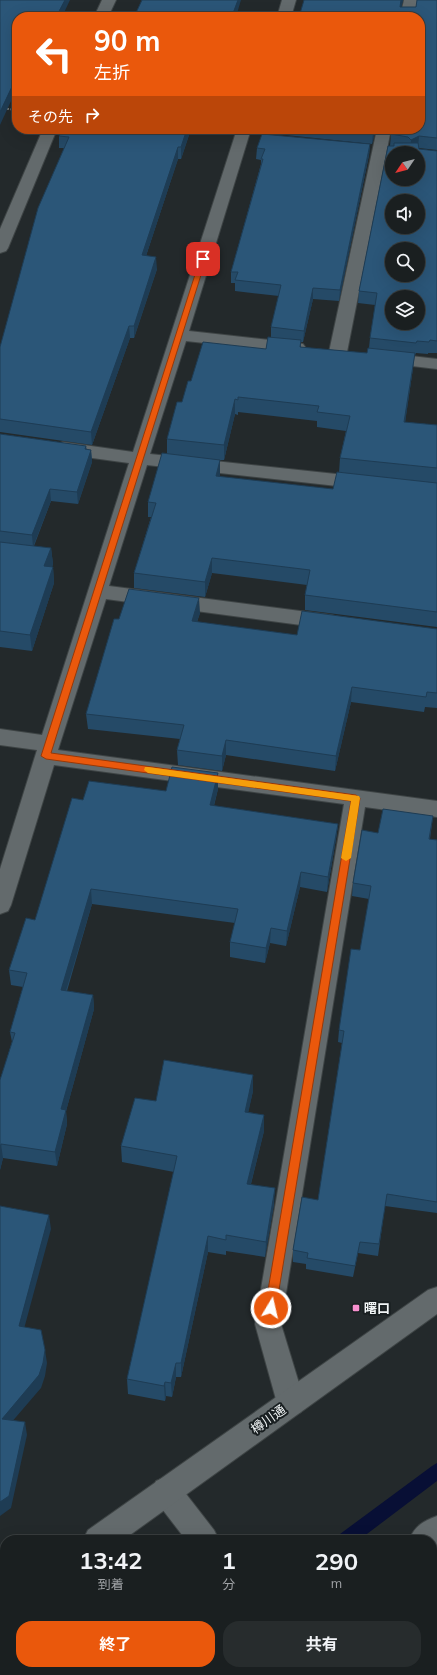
<!DOCTYPE html>
<html lang="ja">
<meta charset="utf-8">
<style>
:root{--surface:#1a1f20;--page:#272c2d;--text:#f1f3f6;--muted:#9fa2a5;--line:#383d3e;--accent:#ea580c}
body{margin:0;font-family:Mulish,"Noto Sans JP",sans-serif;background:var(--page);color:var(--text);height:100vh;display:flex;flex-direction:column;font-size:15px;white-space:nowrap}
*{box-sizing:border-box;margin:0}
p{font-size:13px;color:var(--muted)}
.icon{flex:none;width:22px;height:22px;fill:none;stroke:currentColor;stroke-width:2;stroke-linecap:round;stroke-linejoin:round}
.map{position:relative;flex:1;overflow:hidden}
.side{position:absolute;left:0px;top:1535px;width:437px;height:140px;display:flex;flex-direction:column;background:var(--surface);border-radius:16px 16px 0 0;box-shadow:0 4px 16px #0002,0 0 0 1px var(--line)}
.side>*{flex:none}
.hud{position:absolute;left:12px;top:12px;width:413px;height:122px;border-radius:16px;box-shadow:0 4px 16px #0002,0 0 0 1px var(--line);background:#ea580c;color:#fff;overflow:hidden}
.needle{width:26px;rotate:235deg}
.fabs{position:absolute;left:385px;top:146px;display:grid;gap:8px}
.fabs a{display:grid;place-items:center;width:40px;height:40px;border-radius:50%;background:var(--surface);box-shadow:0 4px 16px #0002,0 0 0 1px var(--line);font-size:20px}
.pin{position:absolute;display:grid;place-items:center;width:34px;height:34px;color:#fff;margin:-17px;border-radius:8px;box-shadow:0 2px 6px #0006}
.me{position:absolute;width:44px;margin:-22px;rotate:9deg;stroke-linejoin:round;filter:drop-shadow(0 0 3px #0008)}
.turn{display:flex;align-items:center;gap:14px;height:84px;padding:0 16px;font-size:18px}
.turn .icon{width:52px;height:52px;stroke-width:2.5}
.turn b{display:block;font-size:28px;line-height:34px}
.then{display:flex;align-items:center;height:38px;padding:0 16px;background:#0003;gap:8px;font-size:15px}
.eta{display:flex;justify-content:space-evenly;align-items:center;height:68px;text-align:center}
.eta b{font-size:24px;font-weight:700;line-height:28px}
.cta{display:flex;gap:8px;margin-top:auto;padding:8px 16px}
.cta a{flex:1;height:46px;border-radius:16px;background:var(--accent);color:#fff;font-size:16px;font-weight:700;line-height:46px;text-align:center}
.cta a+a{background:var(--page);color:var(--text)}
.map>svg:first-child{display:block}
.lines{fill:none;stroke-linecap:round;stroke-linejoin:round}
.stream{fill:#080f35;fill-rule:evenodd}
.minor-casing{stroke:#3e4445;stroke-width:2}
.tertiary-casing{stroke:#3e4445;stroke-width:2}
.path{stroke:#707677;stroke-width:2;stroke-dasharray:2 1.5;stroke-linecap:butt}
.minor{fill:#636a6c;fill-rule:evenodd}
.tertiary{fill:#636a6c;fill-rule:evenodd}
.wall{fill:#254a67;fill-rule:evenodd}
.shaded-wall{fill:#1e3c54}
.building{fill:#2b5678;stroke:#1e3c54;fill-rule:evenodd}
.route{fill:#ea580c;stroke:#983908}
.slow{fill:#f59e0b}
.poi-dot{fill:#f790ce;stroke:#191f21;stroke-width:1.5}
.labels{text-anchor:middle;dominant-baseline:central;stroke-width:4;stroke-linejoin:round;paint-order:stroke}
.near-poi-label{font-size:13px;font-weight:bold;fill:#f0f4f5;stroke:#191f21;text-anchor:start}
.near-street-label{font-size:13px;fill:#f0f4f5;stroke:#191f21}
</style>
<div class="map">
<svg width="437" height="1675" viewBox="0 0 437 1675">
<rect width="100%" height="100%" fill="#23292b"/>
<g class="lines">
<path class="stream" d="M437,1463V1481L359,1540H338L340,1534L432,1466Z
M162,1670H182L180,1675H160Z"/>
<g class="minor-casing">
<path id="minor" d="M102,0H116L108,17H94Z
M282,0H296L291,17H277Z
M404,0H418L414,17H400Z
M43,129H57L8,248L6,251L0,253V229Z
M237,129H251L189,331L297,343L303,344L306,348L303,352L297,353L186,341L150,454L364,477L371,479L373,483L371,487L364,489L147,465L109,586L331,615L338,617L341,622L338,627L331,629L106,599L58,750L437,801V817L365,807L281,1324L305,1403L301,1412L291,1416L281,1412L277,1403L255,1324L344,804L54,765L11,905L8,911L0,914V869L37,750L0,745V729L42,735L129,463L63,454L57,452L54,448L57,444L63,442L133,452Z
M377,129H391L347,352L344,356L338,357L332,356L329,352Z
M385,353L437,359V369L379,362L376,358L379,354Z
M166,1477L176,1481L214,1530L219,1540H186L156,1501L152,1491L156,1481Z
M437,1516V1548L432,1551V1540H409C415,1526 423,1521 437,1516Z
M237,1670H272L270,1675H235Z
M288,1670H320L322,1675H290Z"/>
</g>
<g class="tertiary-casing">
<path id="tertiary" d="M437,1287V1314L123,1540H83L88,1530L428,1290Z
M5,1591V1623L0,1625V1593Z"/>
</g>
<path class="path" d="M0,108L17,110"/>
<use href="#minor" class="minor"/>
<use href="#tertiary" class="tertiary"/>
</g>
<path class="wall" d="M304,0H403L401,7H416L437,0V150L419,148V149L437,151V353H428V354L416,353L415,355H414L413,368L405,422L437,425V627L305,610V595L307,585L212,573L205,597L134,588V573L151,517H148V502L167,454V439L191,381L266,349L271,337V327L279,296L235,291V283H231V272L261,164V160L256,159L257,148L370,144L369,155L339,301L313,299L303,342H301V347L367,353L369,348L370,338L375,305L358,303L359,291L390,146L391,134L420,129ZM238,412L317,421V427L346,431L340,458L339,473L333,489L220,477V460H224L235,414L238,415Z
M191,129L181,159H178L146,256L157,269L134,338H130L92,445L0,432V347L64,148H59V136Z
M267,129H376L372,144L267,133Z
M0,434L86,446L87,450H91L92,462L78,504L51,501L34,546L51,548L53,564L52,567H53L54,583L32,651L0,647Z
M200,613L197,622L297,635L437,629V708L425,707L424,712L351,702L335,771L226,755L222,771L178,765L177,750L180,739L88,729L86,714L119,619Z
M218,773V789L214,806L338,824L336,839L327,892L300,887L286,946L270,943L265,963L230,957V942L235,923L92,904L67,991L93,995L94,1009L66,1111L67,1124L57,1166L3,1158L0,1170V1080L12,1042L10,1032L23,987L11,985L9,970L35,920L83,800L166,791Z
M433,816L430,839L437,840V1213L385,1206L378,1256L358,1253L353,1277L306,1269V1264L293,1262V1250L318,1200L342,1043L338,1042L339,1030L360,950L369,899L352,896L353,883L378,833Z
M253,1091L248,1112L264,1115V1131L251,1184L274,1204L265,1257L226,1251V1255L208,1252L181,1377H176L172,1397L166,1396L165,1401L128,1394L127,1379L174,1172L122,1162L121,1146L156,1101Z
M437,1624V1675H379L375,1670H432Z"/>
<path class="shaded-wall" d="M65,0H70L62,17H56Z
M238,0H241L236,17L232,16Z
M401,0H403L399,17L400,7Z
M17,76V88L0,125V112Z
M187,129H191L181,159V147Z
M374,129H376L372,144L373,133Z
M419,136L418,148L410,151L411,140Z
M370,144L369,155L339,301L340,290Z
M178,147V159L142,268V255Z
M156,257L157,269L134,338V326Z
M313,288V299L303,342L304,331Z
M129,326L130,338L92,445L91,432Z
M415,353L413,368L403,437L404,422Z
M235,399V414L224,460V445Z
M91,450L92,462L78,504L77,492Z
M220,460V475L216,491V476Z
M50,489L51,501L33,547L32,535Z
M51,548L53,564L46,582L44,566Z
M212,558V573L205,597V582Z
M53,567L54,583L32,651L30,635Z
M199,598L200,613L192,636V621Z
M352,687L351,702L335,771L336,756Z
M226,740V755L222,771V756Z
M218,773V789L210,820V805Z
M338,824L336,839L327,892L328,877Z
M301,872L300,887L286,946L287,931Z
M91,889L92,904L62,1004L61,990Z
M271,928L270,943L265,963L266,948Z
M93,995L94,1009L66,1111L67,1124L57,1166L55,1152L61,1109Z
M253,1075V1091L245,1128V1112Z
M264,1115V1131L247,1199V1184Z
M1,1144L3,1158L0,1170V1148Z
M275,1188L274,1204L265,1257L266,1242Z
M49,1215L51,1229L21,1340L19,1326Z
M208,1236V1252L181,1377V1363Z
M45,1350L47,1363L45,1376L41,1388L4,1431L2,1419Z
M176,1363V1377L172,1397L171,1383Z
M165,1382L166,1396L165,1401L164,1386Z
M25,1422L27,1435L11,1508L0,1516V1502Z"/>
<path class="building" d="M0,0H65L56,17H17V76L0,112Z
M142,0H238L232,16L246,17H134Z
M304,0H401L400,7H416L417,0H437V138L419,136L411,140L408,137L391,134V129H420V17H299Z
M62,129H187L181,147H178L142,255L156,257L134,326H129L91,432L0,419V347L38,208L69,137L59,136Z
M338,129H374L373,133Z
M262,134L370,144L340,290L313,288L304,331L271,327L281,285L235,280L238,272H231L263,159H261L265,149L257,148Z
M394,143H418L419,149L437,151V341L430,340L429,342L417,341L416,343L370,338L377,293L359,291L388,146H394ZM392,153H418V179H392ZM392,201H418V227H392ZM392,249H418V275H392ZM392,297H418V323H392Z
M268,337L301,340L300,347L367,353L368,348L415,353L404,422L437,425V468L340,458L350,416L317,412L319,406L238,397V400L235,399L224,445L167,439L177,402H182L188,381H191L203,342L266,349Z
M0,434L86,446L85,449L91,450L77,492L50,489L32,535L0,531Z
M162,453L220,460L216,476L333,489L337,472L437,483V612L305,595L310,570L212,558L205,582L134,573L156,503L148,502Z
M0,542L51,548L44,566L53,567L30,635L0,631Z
M129,589L199,598L192,621L297,635L302,611L437,629V693L427,692L426,697L352,687L336,756L226,740L222,756L177,750L184,725L86,714L114,619H119Z
M172,767L218,773L210,805L338,824L328,877L301,872L287,931L271,928L266,948L230,942L238,909L91,889L61,990L93,995L61,1109L66,1110L55,1152L1,1144L0,1148V1080L15,1033L10,1032L27,973L9,970L26,918L35,920L72,798L83,800L89,781L166,791Z
M383,809L433,816L429,839L437,840V1202L387,1194L379,1244L360,1242L355,1266L307,1258L308,1253L293,1250L302,1197L318,1200L344,1031L339,1030L351,949L360,950L371,886L353,883L362,830L378,833Z
M164,1060L253,1075L245,1112L264,1115L247,1184L275,1188L266,1242L226,1235V1240L208,1236L181,1363H176L171,1383L165,1382L164,1386L127,1379L177,1156L121,1146L135,1098L156,1101Z
M0,1206L49,1215L19,1326L41,1330L45,1350L43,1363L39,1375L2,1419L25,1422L9,1496L0,1502Z
M432,1619L437,1624V1675H390L386,1670H432Z"/>
<path class="route" d="M203,257L206,259L51,753L356,795L360,798L276,1308L275,1312L271,1314L267,1312L265,1308L351,801L46,759L41,756L200,259Z"/>
<path class="slow" d="M145,767H148L359,796L360,798L351,858L346,861L341,858L351,801L148,773L144,770Z"/>
<rect class="poi-dot" x="352" y="1304" width="8" height="8" rx="2"/>
<g class="labels">
<g class="near-poi-label">
<text x="364" y="1308">曙口</text>
</g>
<g class="near-street-label">
<text transform="translate(268 1419) rotate(-35)">樽川通</text>
</g>
</g>
</svg>
<div class="fabs">
<a><svg class="needle" viewBox="-14 -14 28 28"><path d="M0-13l5 13h-10z" fill="#e53935"/><path d="M0 13l5-13h-10z" fill="#9fa2a5"/></svg></a>
<a><svg class="icon" aria-label="sound" viewBox="0 0 24 24"><path d="M4 9h4l5-4v14l-5-4H4zM17 9q2 3 0 6"/></svg></a>
<a><svg class="icon" aria-label="search" viewBox="0 0 24 24"><circle cx="10" cy="10" r="6"/><path d="M15 15l6 6"/></svg></a>
<a><svg class="icon" aria-label="layers" viewBox="0 0 24 24"><path d="M12 4l9 5-9 5-9-5zM3 14l9 5 9-5"/></svg></a>
</div>
<div class="pin" style="left:203px;top:259px;background:#d93025"><svg class="icon" aria-label="arrive" viewBox="0 0 24 24"><path d="M6 21V4h12l-3 4 3 4H6"/></svg></div>
<svg class="me" style="left:271px;top:1308px" viewBox="-20 -20 40 40"><circle r="17" fill="#ea580c" stroke="#fff" stroke-width="3"/><path d="M0-11L8 9 0 5-8 9z" fill="#fff"/></svg>
<div class="hud">
<div class="turn"><svg class="icon" aria-label="left" viewBox="0 0 24 24"><path d="M17 20v-9H6M10 6l-5 5 5 5"/></svg><div><b>90 m</b>左折</div></div>
<div class="then">その先<svg class="icon" aria-label="right" viewBox="0 0 24 24"><path d="M7 20v-9h11M14 6l5 5-5 5"/></svg></div>
</div>
<section class="side">
<div class="eta">
<div><b>13:42</b><p>到着</p></div>
<div><b>1</b><p>分</p></div>
<div><b>290</b><p>m</p></div>
</div>
<div class="cta"><a>終了</a><a>共有</a></div>
</section>
</div>
